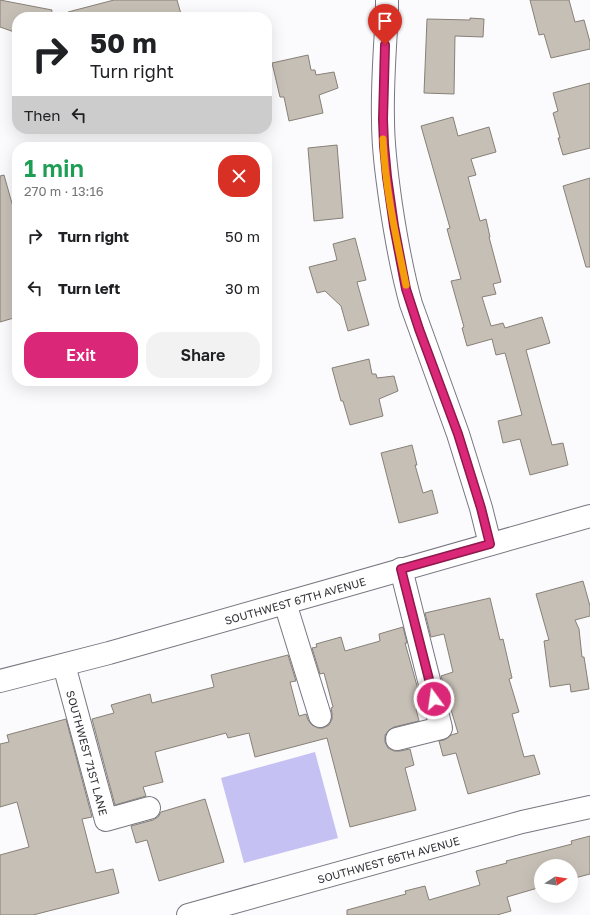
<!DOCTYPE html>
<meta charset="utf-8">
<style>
:root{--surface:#fff;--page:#f2f2f2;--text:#202124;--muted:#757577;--accent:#db2777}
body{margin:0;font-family:"Golos Text",sans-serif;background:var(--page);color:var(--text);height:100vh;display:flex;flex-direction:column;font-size:15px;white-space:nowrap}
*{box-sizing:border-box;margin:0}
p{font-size:13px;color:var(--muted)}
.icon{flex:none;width:22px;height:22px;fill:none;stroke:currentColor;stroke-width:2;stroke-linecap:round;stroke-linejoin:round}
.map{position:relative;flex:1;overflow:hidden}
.drawer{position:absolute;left:12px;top:142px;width:260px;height:244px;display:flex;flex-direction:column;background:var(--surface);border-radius:16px;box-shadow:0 4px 16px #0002}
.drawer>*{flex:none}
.hud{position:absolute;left:12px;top:12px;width:260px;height:122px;border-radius:16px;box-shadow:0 4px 16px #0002;background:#fff;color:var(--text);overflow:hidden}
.needle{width:26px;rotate:78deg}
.tools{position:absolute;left:534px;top:859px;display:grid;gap:8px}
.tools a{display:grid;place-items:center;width:44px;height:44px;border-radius:50%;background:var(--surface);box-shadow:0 4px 16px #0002;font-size:20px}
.pin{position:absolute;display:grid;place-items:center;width:34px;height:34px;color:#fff;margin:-41px -17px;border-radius:50% 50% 50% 0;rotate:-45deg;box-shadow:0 0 4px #0007}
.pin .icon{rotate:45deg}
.me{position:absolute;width:44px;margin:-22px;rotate:346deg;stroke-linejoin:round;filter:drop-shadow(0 0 3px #0008)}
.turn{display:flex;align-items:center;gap:14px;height:84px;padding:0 12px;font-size:18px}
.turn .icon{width:52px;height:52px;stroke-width:2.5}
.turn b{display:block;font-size:28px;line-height:34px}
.then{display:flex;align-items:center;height:38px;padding:0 12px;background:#0003;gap:8px;font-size:15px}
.round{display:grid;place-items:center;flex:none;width:42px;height:42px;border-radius:16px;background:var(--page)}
.overview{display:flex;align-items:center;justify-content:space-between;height:68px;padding:0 12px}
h1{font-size:24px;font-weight:600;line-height:30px;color:#1e9e55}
.button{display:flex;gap:8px;margin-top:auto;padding:8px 12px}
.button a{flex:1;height:46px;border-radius:16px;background:var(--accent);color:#fff;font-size:16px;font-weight:600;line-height:46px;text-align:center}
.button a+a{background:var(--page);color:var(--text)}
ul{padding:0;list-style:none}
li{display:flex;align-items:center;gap:12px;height:52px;padding:0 12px}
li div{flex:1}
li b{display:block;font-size:15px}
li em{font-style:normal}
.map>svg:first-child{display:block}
.green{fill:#c5c2f3}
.building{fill:#c6bfb6;stroke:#878077}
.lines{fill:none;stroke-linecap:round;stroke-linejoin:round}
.minor-casing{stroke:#787782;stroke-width:24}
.major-casing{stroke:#787782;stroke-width:24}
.minor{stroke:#fff;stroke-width:22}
.major{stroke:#fff;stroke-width:22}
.route-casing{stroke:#8e194d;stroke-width:10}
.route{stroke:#db2777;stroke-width:7}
.slow{stroke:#f59e0b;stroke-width:7}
.labels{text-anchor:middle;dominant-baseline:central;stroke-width:3;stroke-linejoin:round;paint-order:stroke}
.street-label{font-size:11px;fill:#313135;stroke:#fff}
</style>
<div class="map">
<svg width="590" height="915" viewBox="0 0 590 915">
<rect width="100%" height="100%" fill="#fbfbfd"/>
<path class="green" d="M315,752L338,838L244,863L221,778Z"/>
<path class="building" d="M0,0L52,10L51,17H17V33L0,27Z
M114,0H177L181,14L169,17H69L68,12Z
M530,0H569L575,22L584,20L590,42V49L551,58L544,34L539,35Z
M470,18L484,19L483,37L455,36L454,94L424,93L427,19L470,20Z
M308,55L311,70H315L316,75L334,72L338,88L319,95L323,113L289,121L284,97H280L272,63Z
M590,83V148L563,155L558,138H560L553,113L558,111L553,93Z
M453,117L458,136L489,127L496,152L471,159L476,175L468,177L480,221L486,219L490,237H489L501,282L493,284L496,294L482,297L491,326L503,323L505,328L542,317L550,343L526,350L552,445L563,443L568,465L530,475L520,439L503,443L498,421L522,415L505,353L496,355L492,339L467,346L462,328L464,327L451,281L461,279L447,229L450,228L421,126Z
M337,145L343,218L314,221L308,148Z
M4,175L17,221V317L0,322V176Z
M590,178V267H586L563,186Z
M355,238L366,280L357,282L369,325L348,331L341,306L325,291L317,293L309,267L337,260L333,244Z
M369,359L372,374H376L377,378L394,376L398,391L379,399L383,416L350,425L343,401H341L332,368Z
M412,445L417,465H415L423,493L432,490L438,513L399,523L381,453Z
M583,581L590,606V616L575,620L579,629L582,657H584L589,689L571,692L570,684L550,687L544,641L549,640L536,594Z
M490,598L500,640L503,639L512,678L509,679L519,712L512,714L524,757L534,755L540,774L468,794L456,753L443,756L439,741L444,740L449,737L451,735L458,733L441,676L453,672L444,634L431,637L425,613Z
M403,627L407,643H405L419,693H416L420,708L416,709L419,721L394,727L389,730L385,735V742L388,748L394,751H400L410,749L414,765L405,768L416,810L350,827L327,738L255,757L249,733L228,738L226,733L155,752L163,782L143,787L146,796L115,805L92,719L114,713L111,705L150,694L152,703L214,687L211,675L288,655L296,681L290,682L299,716L306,714L308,720L312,725L318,728H323L329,725L332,719V713L331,708L333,707L324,673L320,674L312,648L317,647L316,644L341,637L345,651L380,641L379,634Z
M66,719L92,817L82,819L96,873L113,869L119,893L33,915H0V855L29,847L17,802L0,807V744L9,742L7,735Z
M205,799L224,862L159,881L147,840L136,843L131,826L153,820L158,817L161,812Z
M590,836V874L571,879V866H541V887L507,897L511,911L497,915H347V910L406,894L405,891L425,886L429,900L480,885L476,871L507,863L506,861L572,844L571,841Z"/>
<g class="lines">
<g class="minor-casing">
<g id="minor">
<path d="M387,0V13C385,48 382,84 383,120C383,149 387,177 391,205C396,238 402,272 411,304L458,434L481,508L490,544"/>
<path d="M285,603L320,716"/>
<path id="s1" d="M64,665L106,820L149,808"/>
<path d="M397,739L441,728L401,569"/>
<path id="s2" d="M188,915L522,822L590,807"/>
</g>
</g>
<g class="major-casing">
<g id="major">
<path id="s3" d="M0,681L109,653L285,603L590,516"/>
</g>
</g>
<use href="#minor" class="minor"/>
<use href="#major" class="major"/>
</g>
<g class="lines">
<g class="route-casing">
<path id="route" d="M385,45L383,119L384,145L387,177L394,226L406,289L419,329L458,434L481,508L490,544L401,569L434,699"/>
</g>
<use href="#route" class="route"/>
<path class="slow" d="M383,139C385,188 396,237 406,285"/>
</g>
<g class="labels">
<g class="street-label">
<text stroke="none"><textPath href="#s3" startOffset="306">SOUTHWEST 67TH AVENUE</textPath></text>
<text stroke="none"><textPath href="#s1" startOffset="91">SOUTHWEST 71ST LANE</textPath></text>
<text stroke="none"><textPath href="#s2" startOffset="208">SOUTHWEST 66TH AVENUE</textPath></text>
</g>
</g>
</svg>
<div class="tools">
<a><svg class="needle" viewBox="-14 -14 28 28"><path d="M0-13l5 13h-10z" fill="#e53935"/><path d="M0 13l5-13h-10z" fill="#757577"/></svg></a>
</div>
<div class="pin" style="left:385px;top:45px;background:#d93025"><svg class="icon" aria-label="arrive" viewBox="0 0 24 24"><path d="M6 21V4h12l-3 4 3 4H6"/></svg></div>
<svg class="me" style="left:434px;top:699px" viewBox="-20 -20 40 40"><circle r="17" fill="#db2777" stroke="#fff" stroke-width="3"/><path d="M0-11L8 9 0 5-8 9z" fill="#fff"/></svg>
<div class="hud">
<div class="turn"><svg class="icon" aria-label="right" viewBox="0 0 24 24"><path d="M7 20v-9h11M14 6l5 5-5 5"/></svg><div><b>50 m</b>Turn right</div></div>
<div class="then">Then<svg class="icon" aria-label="left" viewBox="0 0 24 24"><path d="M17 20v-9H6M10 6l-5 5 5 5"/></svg></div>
</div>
<section class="drawer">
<div class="overview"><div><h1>1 min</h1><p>270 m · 13:16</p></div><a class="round" style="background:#d93025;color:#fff"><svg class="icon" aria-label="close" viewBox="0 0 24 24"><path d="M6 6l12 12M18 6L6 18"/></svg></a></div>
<ul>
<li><svg class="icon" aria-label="right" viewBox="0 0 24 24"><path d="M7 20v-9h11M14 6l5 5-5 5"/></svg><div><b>Turn right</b></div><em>50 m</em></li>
<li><svg class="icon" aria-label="left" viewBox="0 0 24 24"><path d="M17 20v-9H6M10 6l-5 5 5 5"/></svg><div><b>Turn left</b></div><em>30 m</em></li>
</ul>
<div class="button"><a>Exit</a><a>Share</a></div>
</section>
</div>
